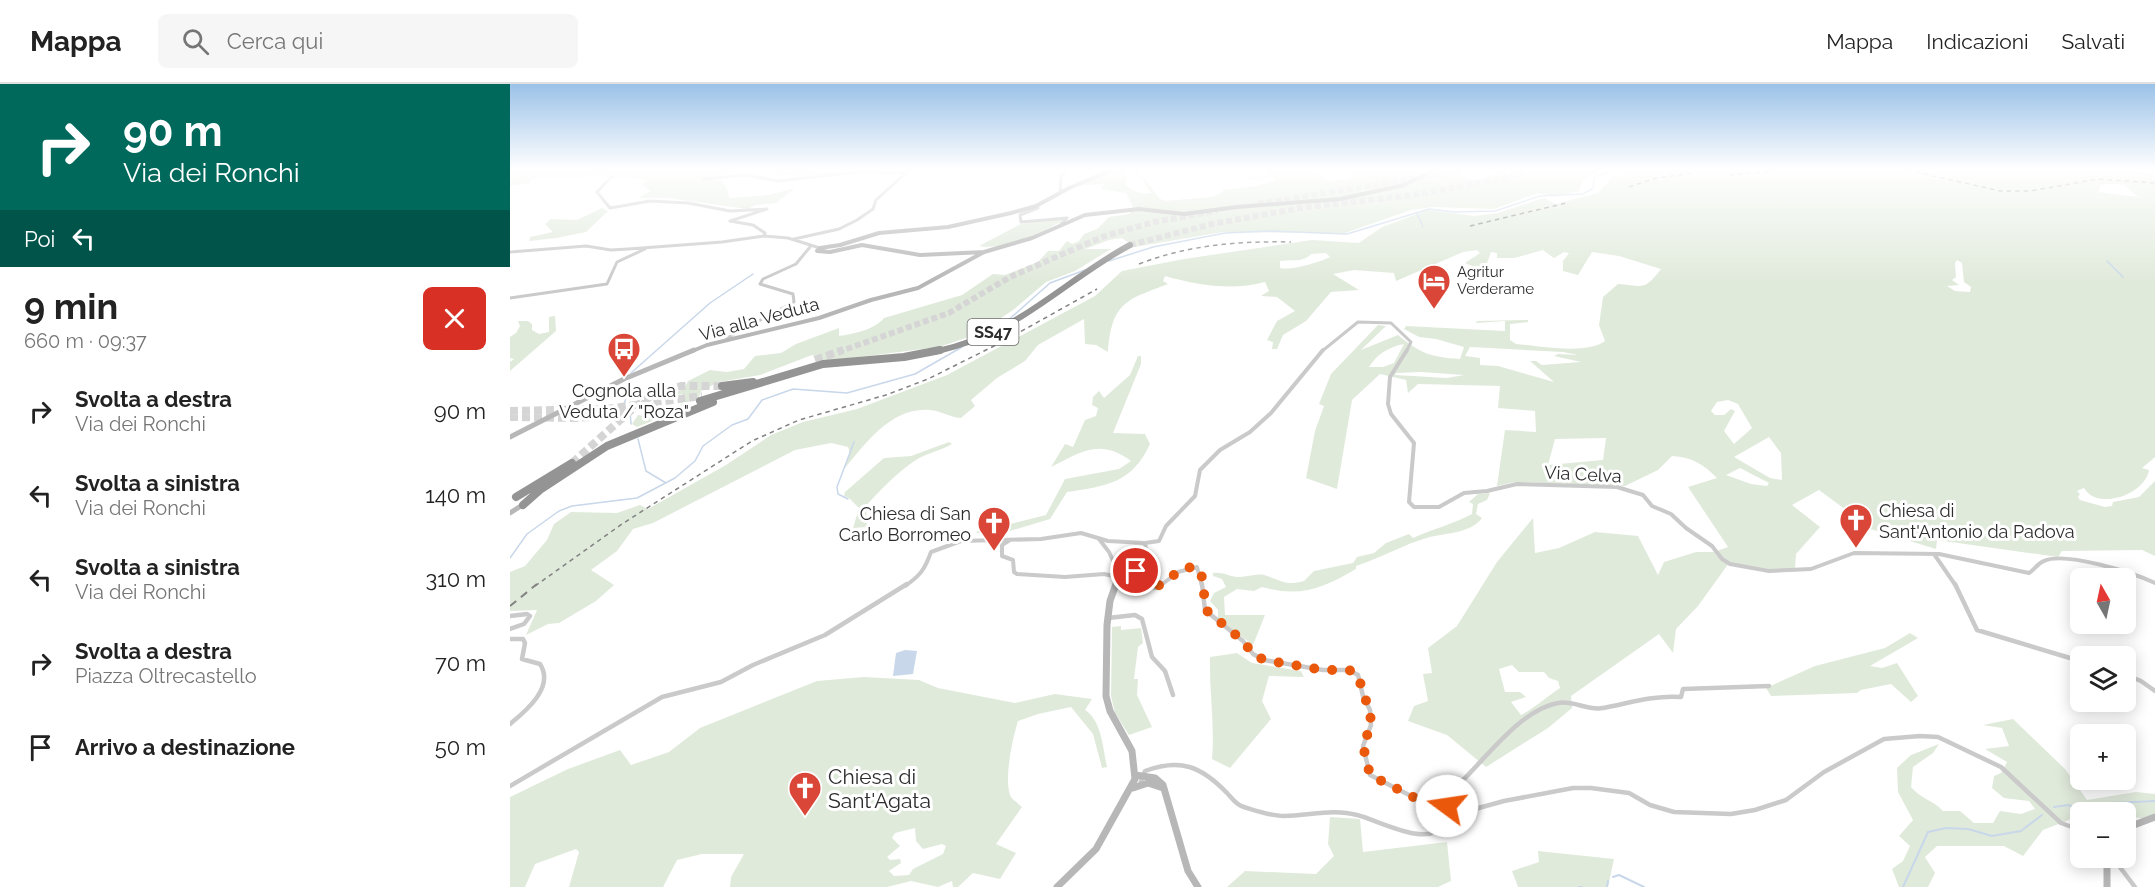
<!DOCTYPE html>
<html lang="it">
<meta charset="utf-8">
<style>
:root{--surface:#fff;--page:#f6f6f6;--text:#222;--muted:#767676;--line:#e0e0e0}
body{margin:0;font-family:Raleway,sans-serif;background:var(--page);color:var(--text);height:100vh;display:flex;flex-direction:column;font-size:22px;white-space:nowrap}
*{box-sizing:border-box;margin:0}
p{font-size:20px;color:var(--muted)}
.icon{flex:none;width:33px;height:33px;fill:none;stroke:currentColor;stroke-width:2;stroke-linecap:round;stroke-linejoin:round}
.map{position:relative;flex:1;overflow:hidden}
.side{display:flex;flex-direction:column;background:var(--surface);width:510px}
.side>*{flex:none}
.hud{background:#00695c;color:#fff;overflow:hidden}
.needle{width:39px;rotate:351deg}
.controls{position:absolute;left:1560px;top:484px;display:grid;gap:12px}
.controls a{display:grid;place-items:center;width:66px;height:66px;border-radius:9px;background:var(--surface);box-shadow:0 3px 15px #0003;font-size:30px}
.pin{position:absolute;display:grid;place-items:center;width:51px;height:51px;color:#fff;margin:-26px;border:3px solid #fff;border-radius:50%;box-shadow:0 2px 6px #0007}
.me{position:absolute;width:66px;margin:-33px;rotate:284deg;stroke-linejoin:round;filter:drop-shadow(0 0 4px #0008)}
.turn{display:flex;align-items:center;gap:21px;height:126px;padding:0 24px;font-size:27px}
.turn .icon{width:78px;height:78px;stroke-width:2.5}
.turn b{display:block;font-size:42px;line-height:51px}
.then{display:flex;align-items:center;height:57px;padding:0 24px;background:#0003;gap:12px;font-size:22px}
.round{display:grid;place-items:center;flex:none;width:63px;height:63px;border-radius:9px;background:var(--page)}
.overview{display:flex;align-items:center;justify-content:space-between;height:102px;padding:0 24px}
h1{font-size:36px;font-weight:700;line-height:45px}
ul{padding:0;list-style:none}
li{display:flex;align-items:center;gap:18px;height:84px;padding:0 24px}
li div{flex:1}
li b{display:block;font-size:22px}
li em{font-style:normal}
header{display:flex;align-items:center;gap:36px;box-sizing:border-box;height:84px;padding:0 30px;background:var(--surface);border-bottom:2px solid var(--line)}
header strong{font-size:28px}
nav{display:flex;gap:33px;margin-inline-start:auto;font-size:21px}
.search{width:420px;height:54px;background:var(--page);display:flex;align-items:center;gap:15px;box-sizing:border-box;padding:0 21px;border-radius:9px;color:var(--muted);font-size:22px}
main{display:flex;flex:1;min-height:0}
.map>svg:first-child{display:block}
.green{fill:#e0eadb;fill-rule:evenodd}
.water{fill:#c8d7e9}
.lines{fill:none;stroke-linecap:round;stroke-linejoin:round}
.stream-far1{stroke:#c8d7e9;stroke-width:1.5}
.stream{stroke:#c8d7e9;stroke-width:2}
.highway-tunnel-far1{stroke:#d5d5d5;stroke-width:6;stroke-dasharray:6 3;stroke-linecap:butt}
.highway-tunnel{stroke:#d5d5d5;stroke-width:8;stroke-dasharray:8 4;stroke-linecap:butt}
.street-far2{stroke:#cacaca;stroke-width:3}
.street-far1{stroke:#cacaca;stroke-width:4}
.street{stroke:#cacaca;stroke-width:4.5}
.secondary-far2{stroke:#b7b7b7;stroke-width:4}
.secondary-far1{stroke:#b7b7b7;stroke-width:5}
.secondary{stroke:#b7b7b7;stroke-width:7}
.highway-far1{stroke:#949494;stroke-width:6}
.highway{stroke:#949494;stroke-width:8}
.rail-far1{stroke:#828282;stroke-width:1.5;stroke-dasharray:4.5 4;stroke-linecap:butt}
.rail{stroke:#828282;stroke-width:2;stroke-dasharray:8 6;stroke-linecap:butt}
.route{stroke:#ea580c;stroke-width:10;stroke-dasharray:0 18}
.labels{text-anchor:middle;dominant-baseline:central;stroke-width:6;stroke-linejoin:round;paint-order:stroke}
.far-poi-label{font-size:15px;fill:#2d2d2d;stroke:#fff;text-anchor:start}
.shield{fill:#fff;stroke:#6c6c6c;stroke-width:1.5}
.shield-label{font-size:16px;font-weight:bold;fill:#2d2d2d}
.street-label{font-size:18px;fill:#2d2d2d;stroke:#fff}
.poi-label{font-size:18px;fill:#2d2d2d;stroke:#fff}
.near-poi-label{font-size:21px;fill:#2d2d2d;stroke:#fff;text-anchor:start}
</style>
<header>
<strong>Mappa</strong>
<div class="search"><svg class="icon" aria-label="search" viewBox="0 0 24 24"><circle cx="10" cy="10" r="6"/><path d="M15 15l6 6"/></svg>Cerca qui</div>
<nav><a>Mappa</a><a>Indicazioni</a><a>Salvati</a></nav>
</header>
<main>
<section class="side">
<div class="hud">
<div class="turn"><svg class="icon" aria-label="right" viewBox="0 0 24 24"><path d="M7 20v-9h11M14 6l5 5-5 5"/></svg><div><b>90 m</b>Via dei Ronchi</div></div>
<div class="then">Poi<svg class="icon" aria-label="left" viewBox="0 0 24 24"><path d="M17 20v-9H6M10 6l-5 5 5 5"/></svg></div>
</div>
<div class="overview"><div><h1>9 min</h1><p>660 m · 09:37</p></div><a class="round" style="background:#d93025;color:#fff"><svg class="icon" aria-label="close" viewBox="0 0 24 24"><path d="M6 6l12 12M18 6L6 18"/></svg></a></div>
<ul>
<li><svg class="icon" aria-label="right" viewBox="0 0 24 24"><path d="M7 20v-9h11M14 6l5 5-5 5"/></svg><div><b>Svolta a destra</b><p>Via dei Ronchi</p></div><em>90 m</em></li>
<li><svg class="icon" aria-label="left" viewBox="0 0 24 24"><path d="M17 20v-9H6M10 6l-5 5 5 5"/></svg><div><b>Svolta a sinistra</b><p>Via dei Ronchi</p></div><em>140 m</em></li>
<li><svg class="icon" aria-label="left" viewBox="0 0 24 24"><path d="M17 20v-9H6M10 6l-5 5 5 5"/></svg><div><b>Svolta a sinistra</b><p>Via dei Ronchi</p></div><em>310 m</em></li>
<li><svg class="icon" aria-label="right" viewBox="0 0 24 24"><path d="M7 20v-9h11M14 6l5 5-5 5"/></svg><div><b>Svolta a destra</b><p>Piazza Oltrecastello</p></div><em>70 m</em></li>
<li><svg class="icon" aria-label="arrive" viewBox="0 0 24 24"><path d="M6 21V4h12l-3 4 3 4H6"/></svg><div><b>Arrivo a destinazione</b></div><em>50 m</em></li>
</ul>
</section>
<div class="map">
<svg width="1645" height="803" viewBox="0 0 1645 803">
<rect width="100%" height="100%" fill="#fff"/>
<path class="green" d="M15,86H232L200,93L197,96H212L218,107L219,114L259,111L285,104L266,119L245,121L238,125L158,114H128L141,107L132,101L136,96L115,93L98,96L101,92C90,91 83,91 72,93C54,95 38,90 20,96V99L0,102V91Z
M259,86H343L294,93V90L276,91L255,88Z
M606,86H616V101C623,108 630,110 641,109L632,95L618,86H628L650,115L656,117L702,113L713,108V106L747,102L764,97L765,93L737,96V93L756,92V86C775,86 805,82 818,97L840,95L843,86H912L901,94L902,95L918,86H947C958,104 978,92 994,86L1000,90L1018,86H1090C1079,96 1075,87 1069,107L1045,113L1028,109L984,125L923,123L901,126L835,149L713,148L624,163L612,154L599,156L575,165H601L565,187L536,198L503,226L482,240L459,253L429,263L318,277L302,271L250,291L209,298L191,307L188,316L179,317L176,324L127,343L122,340L128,331C143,334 165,330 174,317L171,316L173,310L156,312L174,305L178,297L200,286L217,288L234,285L245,272L271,269L286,260L329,244V252C343,250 364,246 374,234L452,211L483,190L495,191L528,178L538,167H549L557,157L562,160L569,157L574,150L587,145L599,133L619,130L623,123L616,109L591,105L594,100L564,102Z
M1129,86H1615L1645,91V373L1632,384L1639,386C1635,411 1587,427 1574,404L1567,407L1570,410L1568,413L1570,416L1595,423L1602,422L1603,418L1629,413L1645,397V472L1632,466L1552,467L1548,473L1427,456L1426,465L1357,444L1358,438L1336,426L1309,406L1282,421L1310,443L1286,470L1285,485H1259L1219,479L1188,522L1166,545L1163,569L1149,550L1061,612L1062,624L1038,644L976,683L937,651L898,637L904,622L918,617L913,590L922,589L918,564L947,542L987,478L1023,434L1025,469L1049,464L1085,448L1128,452L1148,491L1154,478L1186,468H1204L1218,463L1178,403L1207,394C1193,380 1182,373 1162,372L1148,386L1115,402L1005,398L987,402L995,346L1026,348L1025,327L988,324L990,302L908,300L898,309L896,296L870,290L842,316L827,405L796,394L805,347L814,322L809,320L821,290L868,241L876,242L851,266L888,251C911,270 921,273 950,275L954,263L926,255L909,253L894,245L896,242L995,247V237L965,239L968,237L1018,236V238L1000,240V256L1006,260C1030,262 1076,271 1095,257L1089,241L1093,213L1108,200C1134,202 1134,207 1151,185L1109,172L1082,168L1068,191L1053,187V177L1059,169L1054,168L1044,174L1033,166L1004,174H987V169L981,168L976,182L967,184L955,179L970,169L967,166L953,168L886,197L884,189L844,186L823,190L849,206L821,208L796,237L773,251L767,265H762L763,258L757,256L767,237L785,227L767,213L751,212L759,207L755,198C722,207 687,201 655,192L653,197L658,200C616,216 602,218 598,268L586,261L575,260L574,235L528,261L515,277L487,294L461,316L465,322L451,334C439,333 431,327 420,326C381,323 356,359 334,385L340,369L338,363L321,359L285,366L143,439L123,445L107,467L81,486L104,501L86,517L49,539L38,540L16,551L27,526L0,527V488L15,482L37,456L44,440L61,428L107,429L130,421L138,425L216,381L261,351L293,338L347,325L437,291L585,212L612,187L674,175L802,156L849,159L872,143L918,126L964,132L988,129L1034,114L1046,120L1088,109L1102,93ZM1601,100L1614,101L1628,113L1589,108L1590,101ZM816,169L820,173C810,178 781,187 770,184V177C781,175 793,179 801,170ZM1447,176L1452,179L1454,198L1461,203L1460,208L1445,207L1437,202L1449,201L1442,196L1446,193L1445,179ZM894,260L884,279L873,283H859C867,270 879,263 894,260ZM960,263L1053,268L1068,271L1048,270L1044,272L1071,278L1032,281L1026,277H1020L1044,298L988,282L970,281V274L955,272ZM911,288L954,291L937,294L885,291L886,289ZM1218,316L1228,320L1242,344L1224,360L1214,347L1225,327L1221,325L1214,331H1205L1201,327L1207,318ZM1259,353L1271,369L1272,396L1260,394L1224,373ZM1096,354L1093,376L1038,381L1045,355ZM1230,384L1259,399L1257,402L1241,400L1216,391ZM1002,581L1009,588H1034L1039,594L1048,597L1050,604C1036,613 1026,623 1011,631L1001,618L1016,613L1010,608H995L989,585Z
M92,124L98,127L76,148L46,154L19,157L20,153L43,148L35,140L41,135L67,136Z
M552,134L554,136C529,149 498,167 469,162L511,140Z
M45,232L46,247L0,287V278L4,275L0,274V253L6,249L10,242L8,237H18L22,240V246L29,250L39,248V233Z
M628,272H631V280L603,349L635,350L640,360C622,399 597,402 557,408L540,435L490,450L466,449L475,440L492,442L536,431L555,395L609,385L621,377C589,354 572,368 541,383L555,360L563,363L575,336L586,332L588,324L582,321L583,313L589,307L594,314L620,291Z
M439,358L442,360C430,367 417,369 406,376C390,386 368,408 356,422L357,443L343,444L349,424L339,414L334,412L335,408L374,374L401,372Z
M980,409L977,416L968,420L966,430L972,434C961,449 937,449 920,453C894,460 871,474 846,482V485C814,504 790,514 752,503L744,507L727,505L714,513L715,531H755L743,561L708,535V526L700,517L704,509L716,503L712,495L703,492V489C713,488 718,492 727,493C737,494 747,488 757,492C773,497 775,502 794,497L804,487L843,479L847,473L864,469L876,459L899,450L903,454C923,445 943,440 962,430L963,420L959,418L968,410Z
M611,542V546L631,544L633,559L628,563L624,595H628L627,611L642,643L619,651L605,629L601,612L602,543Z
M1400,549L1408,554L1360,582L1372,584L1387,579L1408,612L1401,618L1381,600L1351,606L1347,609L1261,612L1256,604L1305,582L1375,564Z
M727,569L742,579L791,587L794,593L759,592L752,617L761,635L720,684L702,675C705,641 699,607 700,573Z
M354,593L409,596L428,604L505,619L545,610L582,615L575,626C592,637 593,665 597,683L592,684L583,650L561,623L528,630L508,637C503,653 493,697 501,713C503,716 509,720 512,723L486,760L506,769L490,795L463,789L448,803H443L442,797L428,803L401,797L377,803H220L221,793L234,770H192L167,776L153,803H59L69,768L66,765L25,780L15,803H0V713L58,685L110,666L121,681L159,668L190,644L307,597ZM405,744L406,757L413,765L432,760L436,762L433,770L403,785L399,791L384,792L379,787L391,779L390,775L380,776L377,773L390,762L382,754L385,749Z
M1503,635L1555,685L1577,716L1626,708L1645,710V736L1616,732V729L1563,730L1559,736L1533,746L1513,772L1494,762H1427L1415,773L1425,789L1418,803H1389L1382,785L1393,777L1400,762L1389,752L1403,736L1388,708L1387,684L1401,671L1429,660L1423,669L1403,683L1401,703C1411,715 1423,716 1433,727H1450L1464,739H1483L1490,727L1511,730L1525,725L1519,717L1494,714L1482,704L1484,692L1491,689L1497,678L1475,665L1499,662L1492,644L1473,641Z
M820,733L850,735L853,768L937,758L941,797L928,803H717L735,787L806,790L824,772L818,760Z
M1028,767L1104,775L1098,803H1008L1002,787L1029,778Z"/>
<path class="water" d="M395,566L407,567L403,590L383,592L386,569Z"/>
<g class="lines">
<path class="stream-far1" d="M1614,86L1645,91
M907,130L913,143
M599,177L643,163L715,149L759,147L837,150L919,125L944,128L985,127L1030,112L1073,110L1083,104L1084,93L1106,86
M1597,177L1613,193
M495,239L540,199L575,186
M121,289L200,219L243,190
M109,301L117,309L113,326L120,327L121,340
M128,355L136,387L156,399
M338,415L328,410L327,403L344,358
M0,474L17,450L49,427L62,422L127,414L165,394L185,377L193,362L222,341L238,335L252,316L283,305L337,309L405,290L452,263"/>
<path class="stream" d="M1544,723L1558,721L1569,725L1603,719L1645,717
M1103,793L1109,791L1134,803
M1069,803H1072
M1097,803L1098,797
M1393,803L1418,748L1436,744L1458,745L1482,752L1511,747L1532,731"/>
<path class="highway-tunnel-far1" d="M748,120L954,86
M620,161L702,140L790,124L903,111L980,97L1024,86
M328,268L439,229L500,193L592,153L643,138L707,127"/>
<path class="highway-tunnel" d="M305,276L333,266
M0,327L96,325L192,312
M0,333L67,334L115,330
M62,379L126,322L144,310L171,302H212"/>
<path class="street-far2" d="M103,91L87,108L100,124L140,117L178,119L220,127L257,125L220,137L243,141L255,149L254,152
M193,95L237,91L267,97L356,87L395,89
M550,109L551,92L556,86
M526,122L528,124L510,131L511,138L557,134L551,140
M284,155L329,145L347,136L363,125L366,116L399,86
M0,168L76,162L101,166L118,165L212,158L254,152L278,154L310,164
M0,214L97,200L107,178L135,165
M217,254L284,218L283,210L250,200L253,195L286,180L300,163
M811,268L848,238L881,239L901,258L896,268"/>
<path class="street-far1" d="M897,266L880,293L878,320L881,330L904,359L899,418L904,423H929L954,409L977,407L1007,400L1107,403L1133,411L1142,422L1161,430L1176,444L1202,462L1212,475L1220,480L1259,487L1301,485L1344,469L1429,470L1519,489C1524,486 1528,479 1534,477C1555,467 1624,489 1645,499
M589,455L599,468L611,494
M500,456L492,461V472L503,476L504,488L507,490L555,493L594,490L612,494
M1424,470L1446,502
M623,490L636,502
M623,490L636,466L635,459
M610,496L623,490
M395,502C410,492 415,485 421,468L451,457L531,455L571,449L598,457L635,459L649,457L656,442L685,412L690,386L710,366L740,348L761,329L813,266
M650,502L668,488L687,483L692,502"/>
<path class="street" d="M635,500L645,504L652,500
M692,500L695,526L733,557L743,570L754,576L813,586H839L848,591L853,612L860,626L861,641L853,662L860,691L907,715L937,722
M1445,500L1467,546L1570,577
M0,532L17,530L20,532L14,540L0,545
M598,534L625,531L632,535L642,573L655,587L663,611
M0,555H13L15,559L12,575L30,580C45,603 16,627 0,640
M1616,591L1631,597L1645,607
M630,700L635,687C670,674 691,682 717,709C722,714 726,721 734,723C747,727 761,732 774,732C799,732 822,724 847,731C868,736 917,764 933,742C941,720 934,709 955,694C979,670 1013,625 1048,619C1063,616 1078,627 1093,624C1120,619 1143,611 1171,613L1173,605L1259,602
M0,702L152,613L211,598L243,581L315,551L397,500
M936,728L947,730L994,717L1063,704H1081L1119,709L1140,721L1164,728L1221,730L1245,726L1276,716L1314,688L1374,655L1410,652L1428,653L1491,683L1551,739L1570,746
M1603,774L1625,803"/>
<path class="secondary-far2" d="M474,168L410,171L352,161L320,168L307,167L310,164L330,161L369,149L438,143L501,129L526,122L559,104L602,86
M180,268L197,261L309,234L361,216L408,204L474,168L522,154L575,131L629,125L674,130L727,123L830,115L894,101L923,86"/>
<path class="secondary-far1" d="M0,353L114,295L184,266
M0,429L14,420"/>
<path class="secondary" d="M625,691L645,694L653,701L678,787L688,803
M623,704L638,699L653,704
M1616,744L1645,733
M1597,774V803
M547,803L586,765L625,695L622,667L600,627L596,612L597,541L600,517L606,500"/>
<path class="highway-far1" d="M424,268C450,262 476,253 499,240C541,216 577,184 620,161"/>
<path class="highway" d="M212,302L243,298
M190,317L313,280L394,273L430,266
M6,413L62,379
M13,421L30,406L97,362L203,318"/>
<path class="rail-far1" d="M1397,86L1490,107H1520L1588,95L1645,99
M1220,91L1274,86
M1119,103L1146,94L1184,89
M960,142L1056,119
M629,180C678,161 728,157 781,158
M25,502L112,440L242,357L289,336L376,311L418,295L492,258L587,205"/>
<path class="rail" d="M0,522L27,500"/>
</g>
<linearGradient id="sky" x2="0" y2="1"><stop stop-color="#9bc2e8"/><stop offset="0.43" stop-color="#fff"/><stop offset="1" stop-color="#fff" stop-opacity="0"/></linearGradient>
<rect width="1645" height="198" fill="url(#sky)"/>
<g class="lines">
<path class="route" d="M626,487L623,490L638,503L645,504L674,484L687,483L692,493L696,526L733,557L743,570L754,576L813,586H839L848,591L854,612L860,626L861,641L853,662L860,691L907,715L937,722"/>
</g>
<defs>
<g id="hotel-pin" transform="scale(1.725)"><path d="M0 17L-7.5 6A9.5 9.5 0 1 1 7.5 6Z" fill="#da4738" stroke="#fff"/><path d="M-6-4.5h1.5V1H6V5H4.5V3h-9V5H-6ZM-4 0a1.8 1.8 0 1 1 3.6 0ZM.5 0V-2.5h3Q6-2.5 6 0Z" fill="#fff"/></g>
<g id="bus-pin" transform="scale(1.725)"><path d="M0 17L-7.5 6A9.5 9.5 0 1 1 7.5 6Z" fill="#da4738" stroke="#fff"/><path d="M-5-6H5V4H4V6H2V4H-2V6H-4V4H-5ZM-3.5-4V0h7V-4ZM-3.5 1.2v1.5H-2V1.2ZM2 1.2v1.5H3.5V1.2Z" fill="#fff"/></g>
<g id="church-pin" transform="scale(1.725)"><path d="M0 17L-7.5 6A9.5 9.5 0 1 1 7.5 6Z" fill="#da4738" stroke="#fff"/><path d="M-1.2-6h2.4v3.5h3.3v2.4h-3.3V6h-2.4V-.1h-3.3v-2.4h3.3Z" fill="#fff"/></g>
</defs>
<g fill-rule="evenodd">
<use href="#hotel-pin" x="924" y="197"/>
<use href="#bus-pin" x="114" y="265"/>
<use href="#church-pin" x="1346" y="436"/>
<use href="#church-pin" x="484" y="439"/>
<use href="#church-pin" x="295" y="704"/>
</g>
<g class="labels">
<g class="far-poi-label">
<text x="947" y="188">Agritur<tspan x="947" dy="17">Verderame</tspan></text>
</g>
<rect class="shield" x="457.5" y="235" width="51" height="26" rx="4.5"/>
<g class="shield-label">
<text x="483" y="248">SS47</text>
</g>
<g class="street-label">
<text transform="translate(249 235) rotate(-15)">Via alla Veduta</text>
<text transform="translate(1073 390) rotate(3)">Via Celva</text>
</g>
<g class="poi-label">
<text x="114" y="306">Cognola alla<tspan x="114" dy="21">Veduta / "Roza"</tspan></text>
<text x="1369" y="426" text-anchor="start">Chiesa di<tspan x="1369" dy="21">Sant'Antonio da Padova</tspan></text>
<text x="461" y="429" text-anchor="end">Chiesa di San<tspan x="461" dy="21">Carlo Borromeo</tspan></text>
</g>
<g class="near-poi-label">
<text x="318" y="692">Chiesa di<tspan x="318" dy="24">Sant'Agata</tspan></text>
</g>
</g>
</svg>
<div class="controls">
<a><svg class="needle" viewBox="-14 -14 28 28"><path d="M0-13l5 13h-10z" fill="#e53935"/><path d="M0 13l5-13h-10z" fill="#767676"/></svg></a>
<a><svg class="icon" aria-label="layers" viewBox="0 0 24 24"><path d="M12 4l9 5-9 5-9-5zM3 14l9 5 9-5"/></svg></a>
<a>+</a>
<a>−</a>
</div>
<div class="pin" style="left:626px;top:487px;background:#d93025"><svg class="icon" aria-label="arrive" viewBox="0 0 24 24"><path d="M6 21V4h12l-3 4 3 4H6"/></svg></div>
<svg class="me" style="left:937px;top:722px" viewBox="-20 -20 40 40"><circle r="19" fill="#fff"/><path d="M0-13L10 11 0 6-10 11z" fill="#ea580c"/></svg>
</div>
</main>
